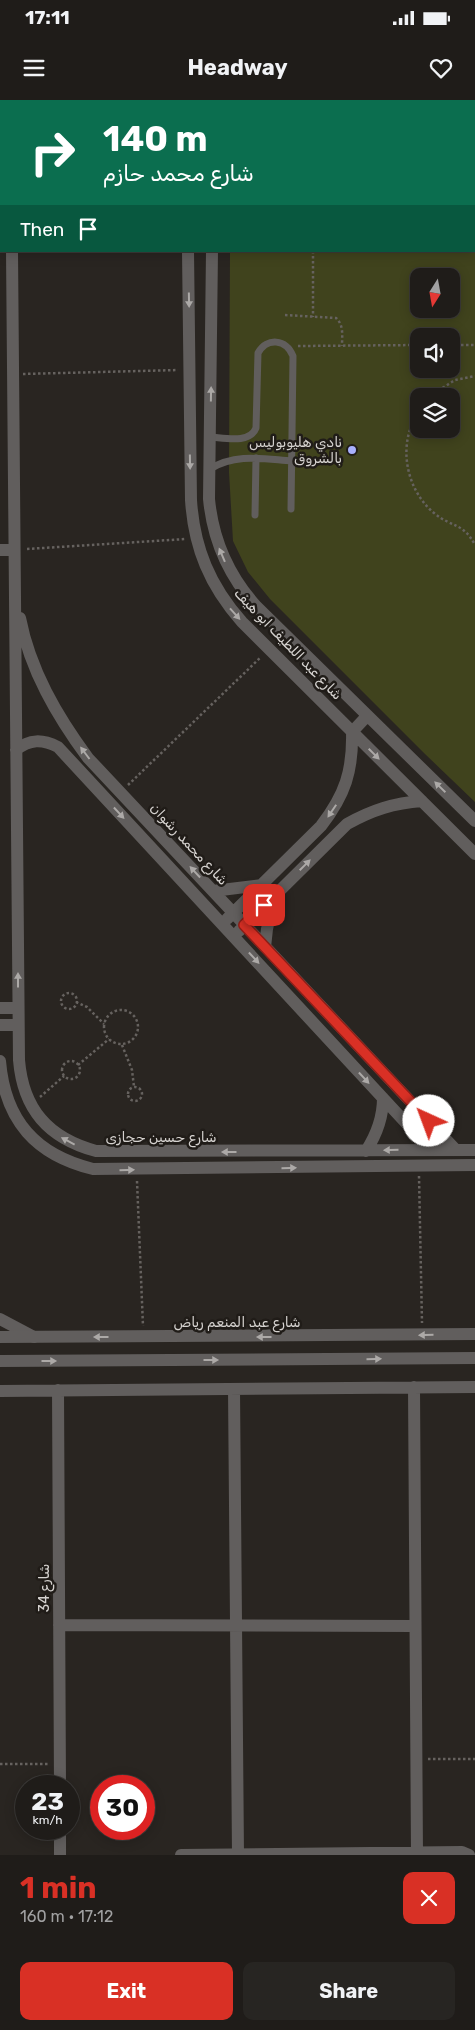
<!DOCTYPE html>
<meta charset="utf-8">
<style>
:root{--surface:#1f1c19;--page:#272522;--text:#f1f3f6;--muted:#a1a1a2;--line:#3c3a38;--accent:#d93025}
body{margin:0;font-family:Rubik,Cairo,sans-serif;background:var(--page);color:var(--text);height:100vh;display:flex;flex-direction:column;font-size:19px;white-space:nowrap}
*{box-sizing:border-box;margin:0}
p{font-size:16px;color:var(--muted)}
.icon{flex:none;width:28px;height:28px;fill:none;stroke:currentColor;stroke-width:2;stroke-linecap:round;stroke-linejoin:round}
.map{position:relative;height:1755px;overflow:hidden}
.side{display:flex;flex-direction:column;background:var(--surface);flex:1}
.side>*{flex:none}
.guide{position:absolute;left:0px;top:0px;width:475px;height:152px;box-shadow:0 2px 12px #0003,0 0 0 1px var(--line);background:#0b6e4f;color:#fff;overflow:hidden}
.needle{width:32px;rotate:191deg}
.controls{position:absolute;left:410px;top:168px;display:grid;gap:10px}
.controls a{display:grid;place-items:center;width:50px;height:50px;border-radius:10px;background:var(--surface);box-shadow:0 2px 12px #0003,0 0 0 1px var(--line);font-size:25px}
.speed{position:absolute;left:15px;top:1675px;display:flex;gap:10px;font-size:25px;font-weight:700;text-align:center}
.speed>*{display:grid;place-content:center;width:65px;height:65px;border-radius:50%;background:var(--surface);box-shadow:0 2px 12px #0003,0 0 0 1px var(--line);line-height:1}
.speed small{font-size:12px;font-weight:400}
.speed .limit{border:8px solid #d22;background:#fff;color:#111}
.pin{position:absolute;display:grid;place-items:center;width:42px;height:42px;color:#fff;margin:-21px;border-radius:10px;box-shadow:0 2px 8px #0006}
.me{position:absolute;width:55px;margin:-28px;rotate:317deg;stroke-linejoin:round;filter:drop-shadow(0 0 4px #0008)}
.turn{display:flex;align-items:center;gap:18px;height:105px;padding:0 20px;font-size:22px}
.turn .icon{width:65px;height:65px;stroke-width:2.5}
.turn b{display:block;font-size:35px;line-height:42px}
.then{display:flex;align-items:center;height:48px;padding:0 20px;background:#0003;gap:10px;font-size:19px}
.round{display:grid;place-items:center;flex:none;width:52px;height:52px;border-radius:10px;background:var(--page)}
.head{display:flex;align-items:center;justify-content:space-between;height:85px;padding:0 20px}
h1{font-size:30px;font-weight:700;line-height:38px;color:var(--accent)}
.primary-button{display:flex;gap:10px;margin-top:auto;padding:10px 20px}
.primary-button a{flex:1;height:58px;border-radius:10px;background:var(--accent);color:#fff;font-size:20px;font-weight:700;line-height:58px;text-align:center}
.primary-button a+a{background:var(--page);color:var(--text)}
.status{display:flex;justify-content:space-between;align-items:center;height:35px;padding:0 25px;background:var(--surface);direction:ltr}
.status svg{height:14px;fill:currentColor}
header{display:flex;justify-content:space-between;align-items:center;height:65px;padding:0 20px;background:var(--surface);font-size:22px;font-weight:700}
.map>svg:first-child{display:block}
.green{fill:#40431d;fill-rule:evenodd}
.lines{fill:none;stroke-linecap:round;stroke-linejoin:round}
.path{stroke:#66625f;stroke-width:2.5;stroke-dasharray:2.5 2.5;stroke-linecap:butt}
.service{stroke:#615e5d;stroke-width:7}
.minor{stroke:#615e5d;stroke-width:12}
.tertiary{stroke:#615e5d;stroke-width:12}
.oneway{fill:#aca9a7}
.route-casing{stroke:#8d1f18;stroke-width:12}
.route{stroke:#d93025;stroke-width:9}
.poi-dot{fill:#a8b0fc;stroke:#201c18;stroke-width:2}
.labels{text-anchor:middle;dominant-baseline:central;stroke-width:5;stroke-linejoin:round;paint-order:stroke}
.poi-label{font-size:14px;fill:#d5d2cf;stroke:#201c18;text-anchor:end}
.street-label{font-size:14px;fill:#d5d2cf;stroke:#201c18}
</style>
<div class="status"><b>17:11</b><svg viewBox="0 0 49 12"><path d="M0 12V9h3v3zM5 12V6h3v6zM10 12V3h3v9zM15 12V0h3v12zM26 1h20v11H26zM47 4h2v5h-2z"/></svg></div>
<header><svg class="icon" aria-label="menu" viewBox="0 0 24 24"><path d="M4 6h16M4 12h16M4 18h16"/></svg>Headway<svg class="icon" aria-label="heart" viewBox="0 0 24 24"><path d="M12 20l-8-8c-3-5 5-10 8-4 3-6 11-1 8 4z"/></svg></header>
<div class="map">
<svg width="475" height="1755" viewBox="0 0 475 1755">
<rect width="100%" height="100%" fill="#292521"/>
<path class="green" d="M231,0H475V702L425,654L270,499L248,472L233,441L229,372L230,151H474V1ZM419,176H451V209H419ZM419,236H451V269H419ZM419,296H451V329H419Z"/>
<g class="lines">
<path class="path" d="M311,0V1
M474,18H475
M313,151V217
M285,215L336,218C344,225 342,236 342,246
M451,245H475
M298,246L419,245
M23,274L178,270
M430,296L455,280L475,276
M419,312C397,342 405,389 434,413C452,428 463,422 475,445
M27,449L186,439
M128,685L261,557
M61 901a8 8 0 1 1 16 0a8 8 0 1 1-16 0Z
M76,902L87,907L104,924
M104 927a17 17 0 1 1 34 0a17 17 0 1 1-34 0Z
M122,945L132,970L134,987
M62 970a9 9 0 1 1 18 0a9 9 0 1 1-18 0Z
M78,965L109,939
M128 994a7 7 0 1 1 14 0a7 7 0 1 1-14 0Z
M40,997L64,976
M419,1076L422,1223
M137,1081L143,1226
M428,1659H475
M0,1664H48"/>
<path class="service" d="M210,337C225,338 250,344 256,328L258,253C267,237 286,239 293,256L291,409
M210,369C236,353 263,359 292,361
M255,415L256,358"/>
<path class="minor" d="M35,0L38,1
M204,0L207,1
M141,1L144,0
M163,1V0
M0,63H1
M12,151L19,960C23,1009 48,1038 96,1051L475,1050
M188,151L191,400C194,448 210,486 242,522L475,754
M212,151L209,399C213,441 228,475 256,506L475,721
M0,450H14
M20,518C30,570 57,616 88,658L456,1050
M16,650C30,639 42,639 58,647L431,1050
M213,791L262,785
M227,819L321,726C345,695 353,671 352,632L367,616
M239,831L347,724C372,710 394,703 422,701
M265,847L267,829L274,798
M0,908H18
M0,925H18
M0,961C5,1021 36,1055 93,1069L475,1065
M366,1051C377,1034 383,1018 383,998
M0,1219L34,1237
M414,1287L417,1755
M234,1289L238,1755
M58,1290L60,1686
M0,1291L475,1287
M59,1525L415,1526
M60,1729V1755
M181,1755L462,1752L469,1755"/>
<path class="tertiary" d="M0,1237L475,1234
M0,1261L475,1258"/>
</g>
<defs><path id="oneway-solid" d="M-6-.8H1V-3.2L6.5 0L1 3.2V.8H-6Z" transform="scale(1.25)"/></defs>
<g class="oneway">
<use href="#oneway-solid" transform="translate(189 200) rotate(89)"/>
<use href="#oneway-solid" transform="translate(211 294) rotate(-89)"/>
<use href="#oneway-solid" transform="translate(190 362) rotate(89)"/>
<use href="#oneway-solid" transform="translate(222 455) rotate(-113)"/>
<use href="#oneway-solid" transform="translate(235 514) rotate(48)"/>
<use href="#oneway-solid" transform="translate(85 653) rotate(-127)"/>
<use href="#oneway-solid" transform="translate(374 654) rotate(45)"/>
<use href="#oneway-solid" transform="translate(440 687) rotate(-136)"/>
<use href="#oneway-solid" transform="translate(332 711) rotate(124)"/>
<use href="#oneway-solid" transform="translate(119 713) rotate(47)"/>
<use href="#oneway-solid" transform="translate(305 765) rotate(-45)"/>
<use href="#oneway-solid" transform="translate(195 772) rotate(-133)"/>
<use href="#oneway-solid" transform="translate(254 858) rotate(47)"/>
<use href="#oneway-solid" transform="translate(18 880) rotate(-90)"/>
<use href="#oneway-solid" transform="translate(364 978) rotate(47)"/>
<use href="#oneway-solid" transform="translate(68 1041) rotate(-152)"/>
<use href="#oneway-solid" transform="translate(391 1050) rotate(179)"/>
<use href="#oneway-solid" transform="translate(229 1052) rotate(180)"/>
<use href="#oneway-solid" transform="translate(289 1068) rotate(-1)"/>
<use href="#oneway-solid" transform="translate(127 1070) rotate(-1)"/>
<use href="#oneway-solid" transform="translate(426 1235) rotate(179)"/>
<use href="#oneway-solid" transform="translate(101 1237) rotate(180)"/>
<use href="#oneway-solid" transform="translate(264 1237) rotate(180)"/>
<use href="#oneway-solid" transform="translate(374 1259) rotate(-1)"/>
<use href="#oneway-solid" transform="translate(211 1260)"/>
<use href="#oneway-solid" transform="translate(49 1261)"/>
</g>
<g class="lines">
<g class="route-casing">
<path id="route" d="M264,805L244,825L429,1021"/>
</g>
<use href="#route" class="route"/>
</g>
<circle class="poi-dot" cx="352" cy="350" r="5"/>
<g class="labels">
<g class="poi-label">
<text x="342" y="342">نادي هليوبوليس<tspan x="342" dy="16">بالشروق</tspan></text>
</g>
<g class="street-label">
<text transform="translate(288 544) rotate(46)">شارع عبد اللطيف ابو هيف</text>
<text transform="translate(189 744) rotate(47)">شارع محمد رشوان</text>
<text x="161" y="1037">شارع حسين حجازى</text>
<text x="237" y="1222">شارع عبد المنعم رياض</text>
<text transform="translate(44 1488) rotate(-90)">شارع 34</text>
</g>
</g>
</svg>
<div class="controls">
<a><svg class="needle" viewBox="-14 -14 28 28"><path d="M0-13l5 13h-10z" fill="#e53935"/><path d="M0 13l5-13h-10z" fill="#a1a1a2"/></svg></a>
<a><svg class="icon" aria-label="sound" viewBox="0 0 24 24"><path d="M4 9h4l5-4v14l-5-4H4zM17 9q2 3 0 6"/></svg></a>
<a><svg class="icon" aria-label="layers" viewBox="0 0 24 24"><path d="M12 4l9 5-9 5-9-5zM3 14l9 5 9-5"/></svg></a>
</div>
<div class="speed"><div>23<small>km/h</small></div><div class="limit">30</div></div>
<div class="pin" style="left:264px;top:805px;background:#d93025"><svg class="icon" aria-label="arrive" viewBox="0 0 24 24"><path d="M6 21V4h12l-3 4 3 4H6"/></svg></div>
<svg class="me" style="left:429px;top:1021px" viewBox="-20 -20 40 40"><circle r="19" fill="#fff"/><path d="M0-13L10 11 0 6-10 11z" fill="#d93025"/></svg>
<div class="guide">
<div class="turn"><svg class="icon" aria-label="right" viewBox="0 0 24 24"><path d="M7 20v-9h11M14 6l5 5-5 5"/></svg><div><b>140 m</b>شارع محمد حازم</div></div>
<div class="then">Then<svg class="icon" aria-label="arrive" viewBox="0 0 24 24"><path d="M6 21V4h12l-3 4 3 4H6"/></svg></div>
</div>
</div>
<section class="side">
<div class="head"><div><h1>1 min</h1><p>160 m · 17:12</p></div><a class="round" style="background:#d93025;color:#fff"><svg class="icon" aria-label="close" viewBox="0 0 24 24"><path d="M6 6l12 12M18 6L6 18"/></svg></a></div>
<div class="primary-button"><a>Exit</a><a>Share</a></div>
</section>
